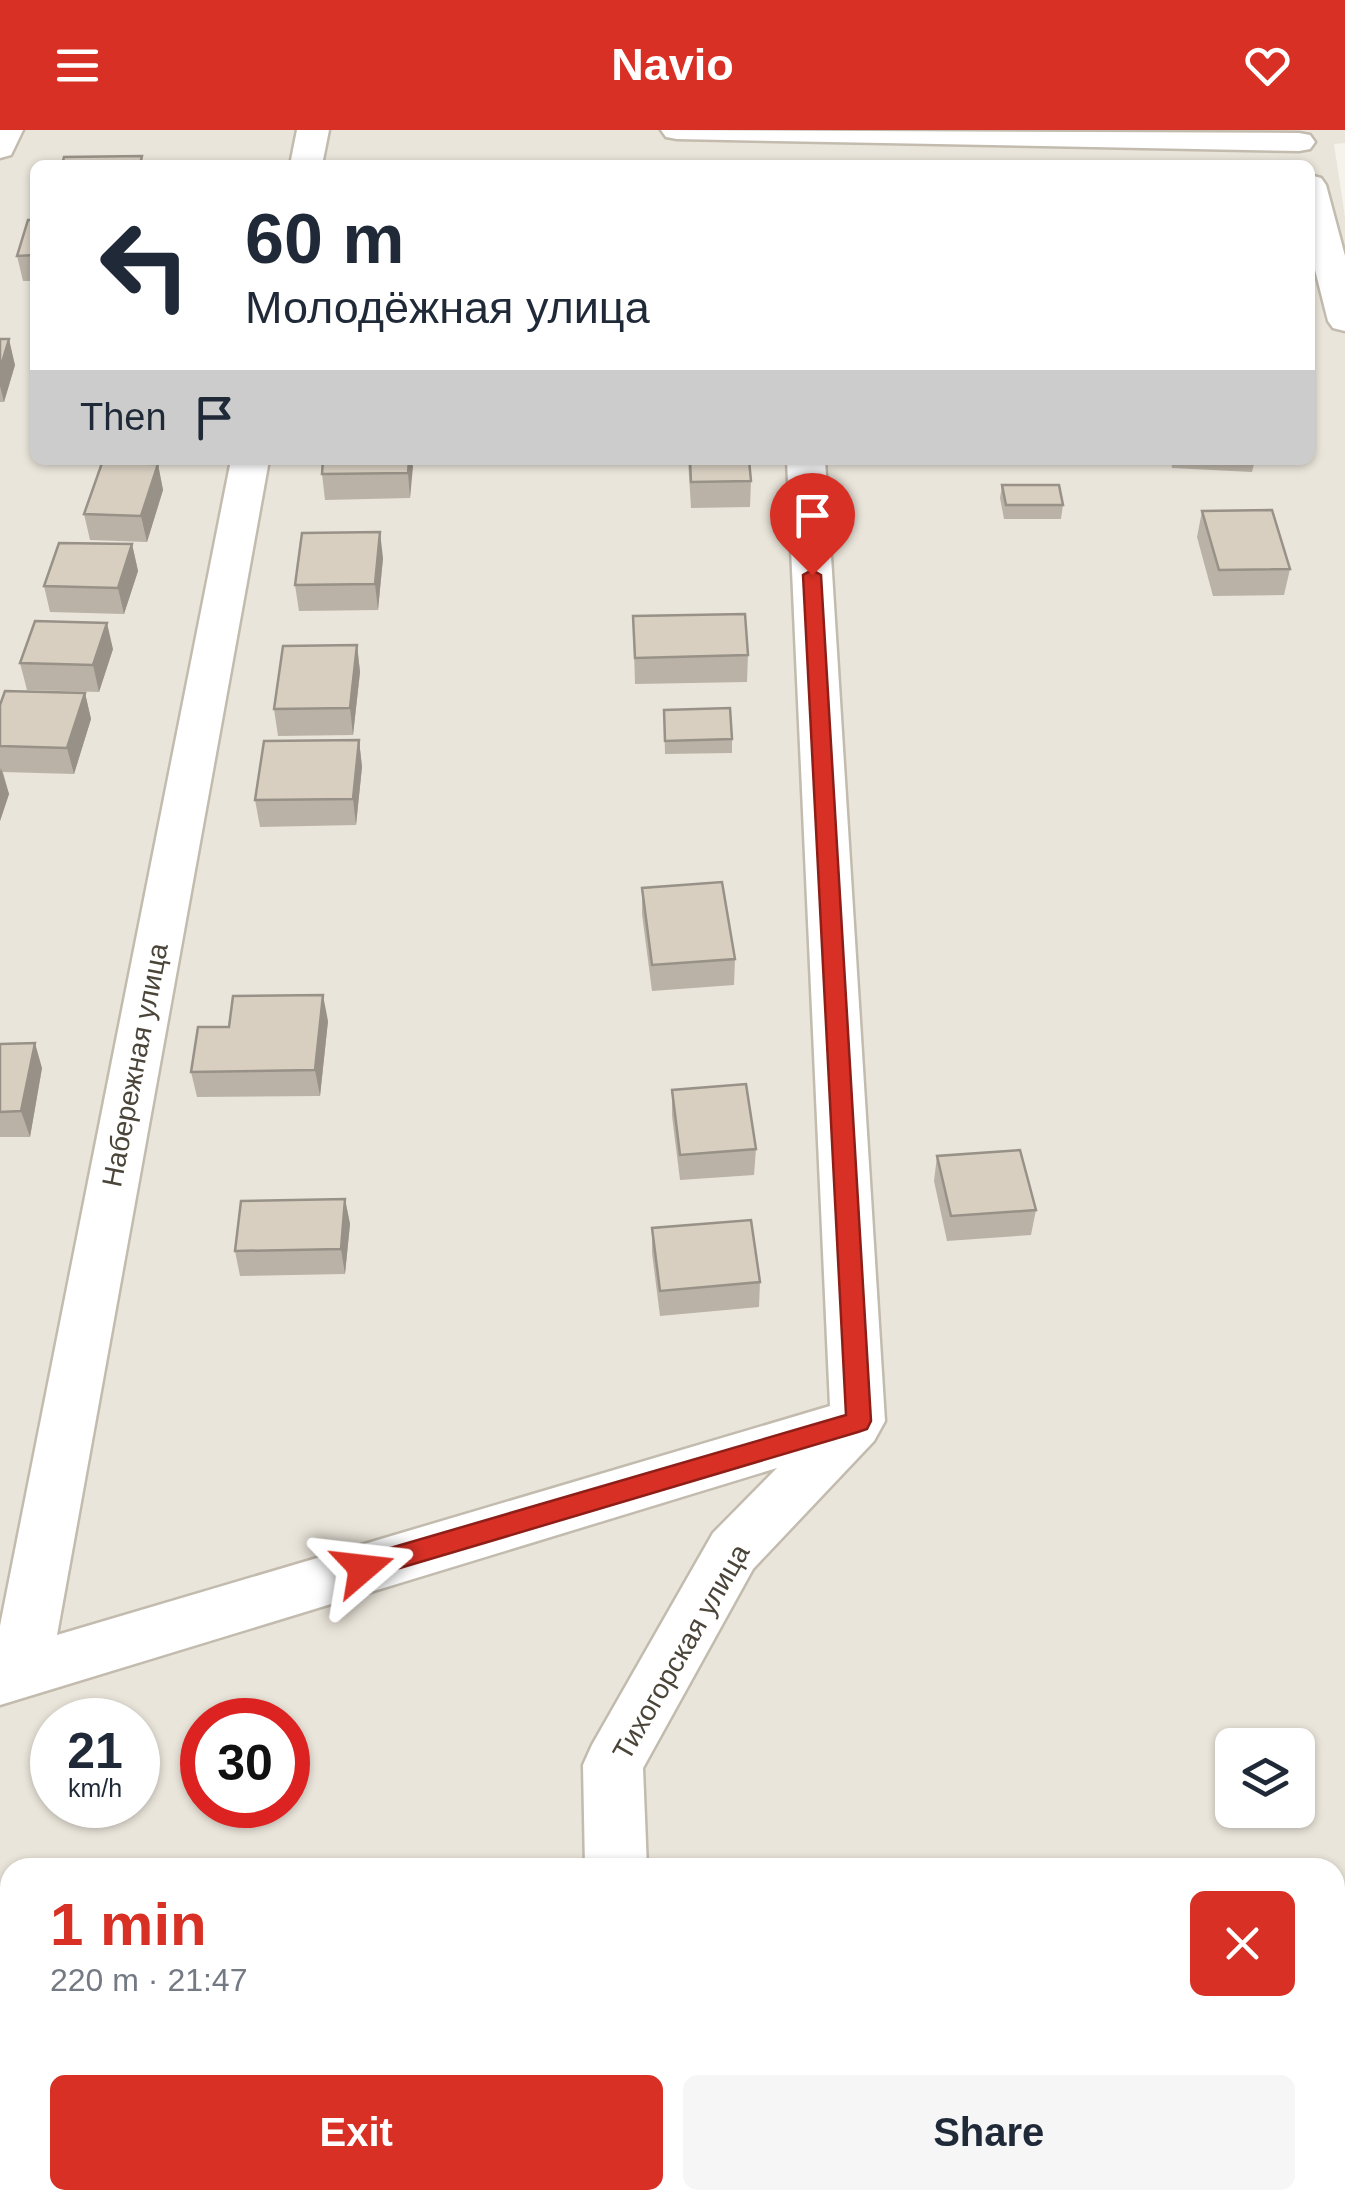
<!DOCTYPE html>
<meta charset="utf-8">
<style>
:root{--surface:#fff;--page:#f6f6f7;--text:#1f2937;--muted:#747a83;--accent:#d93025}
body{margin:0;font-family:Arial,sans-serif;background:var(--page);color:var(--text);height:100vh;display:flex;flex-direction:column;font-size:38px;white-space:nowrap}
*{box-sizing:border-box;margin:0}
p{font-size:32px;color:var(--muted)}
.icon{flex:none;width:55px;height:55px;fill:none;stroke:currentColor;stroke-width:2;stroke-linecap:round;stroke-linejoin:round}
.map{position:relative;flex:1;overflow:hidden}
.details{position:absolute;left:0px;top:1728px;width:1345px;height:352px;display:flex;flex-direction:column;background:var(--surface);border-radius:30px 30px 0 0;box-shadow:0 2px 8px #0004}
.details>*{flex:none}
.top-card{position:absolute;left:30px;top:30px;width:1285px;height:305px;border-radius:15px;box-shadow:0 2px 8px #0004;background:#fff;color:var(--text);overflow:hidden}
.buttons{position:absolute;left:1215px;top:1598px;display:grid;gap:20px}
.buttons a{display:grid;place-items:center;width:100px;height:100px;border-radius:15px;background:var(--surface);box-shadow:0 2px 8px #0004;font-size:50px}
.speed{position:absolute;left:30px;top:1568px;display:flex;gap:20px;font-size:50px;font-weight:700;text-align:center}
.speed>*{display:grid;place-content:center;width:130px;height:130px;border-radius:50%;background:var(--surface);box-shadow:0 2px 8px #0004;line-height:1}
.speed small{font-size:25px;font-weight:400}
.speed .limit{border:15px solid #d22;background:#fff;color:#111}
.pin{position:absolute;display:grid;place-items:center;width:85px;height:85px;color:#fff;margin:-102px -42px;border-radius:50% 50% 50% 0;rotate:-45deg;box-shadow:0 0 10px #0007}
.pin .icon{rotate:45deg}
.me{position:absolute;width:110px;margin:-55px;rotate:73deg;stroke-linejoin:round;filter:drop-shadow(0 0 8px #0008)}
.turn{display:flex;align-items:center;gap:35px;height:210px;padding:0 50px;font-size:45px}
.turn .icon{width:130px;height:130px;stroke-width:2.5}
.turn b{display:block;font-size:70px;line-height:85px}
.then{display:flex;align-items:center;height:95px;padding:0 50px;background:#0003;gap:20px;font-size:38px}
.round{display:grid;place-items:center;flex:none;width:105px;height:105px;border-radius:15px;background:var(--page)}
.overview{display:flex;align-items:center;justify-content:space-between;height:170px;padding:0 50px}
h1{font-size:60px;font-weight:700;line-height:75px;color:var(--accent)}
.cta{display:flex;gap:20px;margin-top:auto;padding:20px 50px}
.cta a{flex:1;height:115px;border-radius:15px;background:var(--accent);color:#fff;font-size:40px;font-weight:700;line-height:115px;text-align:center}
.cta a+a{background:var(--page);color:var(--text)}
header{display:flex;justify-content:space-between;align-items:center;height:130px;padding:0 50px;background:var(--accent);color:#fff;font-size:45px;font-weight:700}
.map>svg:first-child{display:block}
.residential{fill:#eae5da;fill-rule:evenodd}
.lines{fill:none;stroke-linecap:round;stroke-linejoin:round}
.minor-casing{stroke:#c2bbae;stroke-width:5}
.minor{fill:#fff;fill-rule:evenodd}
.wall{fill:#bab2a6}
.shaded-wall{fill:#979187}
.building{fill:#d8cfc1;stroke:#979187;stroke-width:2.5}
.route{fill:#d93025;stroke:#8d1f18;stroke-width:2.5}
.labels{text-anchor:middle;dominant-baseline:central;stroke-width:8;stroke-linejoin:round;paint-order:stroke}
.street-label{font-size:28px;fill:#4b4439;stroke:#fff}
</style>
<header><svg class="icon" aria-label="menu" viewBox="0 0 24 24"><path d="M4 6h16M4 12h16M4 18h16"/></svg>Navio<svg class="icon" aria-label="heart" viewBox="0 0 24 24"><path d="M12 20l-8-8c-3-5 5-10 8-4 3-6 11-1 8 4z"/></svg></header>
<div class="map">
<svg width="1345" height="2079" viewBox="0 0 1345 2079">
<rect width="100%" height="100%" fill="#f6f3ec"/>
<path class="residential" d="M0,0H1345V13L1334,14L1345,87V2079H0ZM35,35H1310V330H35ZM52,1590H138V1675H52ZM202,1590H288V1675H202ZM1232,1615H1298V1680H1232ZM10,1738H1335V2070H10Z"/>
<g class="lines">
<g class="minor-casing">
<path id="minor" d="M0,0H23L11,25L0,28Z
M297,0H329L322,35H290Z
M661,0L1299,3L1310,5L1315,12L1310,19L1299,21L677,9L666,7Z
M1310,45L1321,48L1326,55L1345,126V201L1333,198L1328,191L1310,120Z
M231,330H269L57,1505L830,1276L787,330H825L885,1291L874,1311L753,1439L643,1638L647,1738H585L583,1635L592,1615L713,1403L777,1338L0,1575V1496Z
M591,2070H659V2079H591Z"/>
</g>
<use href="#minor" class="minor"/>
</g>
<path class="wall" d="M35,90V151H23L17,126Z
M0,209L15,235L4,272H0Z
M112,330H172L171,335H158L163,360L147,412L90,410L84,384L113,333Z
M323,330H412L410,368L325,370L322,344Z
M688,330H749L751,351L750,377L691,378Z
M1171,330H1255L1252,342L1172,338Z
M1002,355L1063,375L1061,389H1004L1000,368Z
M1202,381L1290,439L1284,465L1213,466L1197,407Z
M132,414L138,441L124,484L50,482L44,456Z
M383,428L378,480L299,481L295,455Z
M633,486L748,525L747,552L635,554Z
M357,515L360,542L353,605L278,606L274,579Z
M113,519L99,562L27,560L20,533Z
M85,563L91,589L74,644L3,642L9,664L0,691V575Z
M664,580L732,609V623L665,624Z
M359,610L362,637L356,695L260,697L255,670Z
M642,758L735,829L734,855L652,861L642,784Z
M328,891L320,966L197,967L191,942L229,897Z
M0,914L42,938L30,1007H0Z
M672,960L756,1019L754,1045L680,1050L672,986Z
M937,1026L1036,1080L1031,1105L947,1111L934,1051Z
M345,1069L350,1094L345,1144L240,1146L235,1121Z
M652,1098L760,1152L759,1177L660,1186L652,1123Z"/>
<path class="shaded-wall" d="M9,209L15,235L4,272L0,256V239Z
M409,330H412L413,337L410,368L408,343Z
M158,334L163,360L147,412L141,386Z
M380,402L383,428L378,480L375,454Z
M132,414L138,441L124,484L118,458Z
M107,493L113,519L99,562L93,535Z
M357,515L360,542L353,605L350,578Z
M85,563L91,589L74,644L67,618Z
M359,610L362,637L356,695L353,669Z
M1,638L9,664L0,691V642Z
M323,865L328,891L320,966L315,940Z
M35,913L42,938L30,1007L21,981Z
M345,1069L350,1094L345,1144L341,1119Z"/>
<path class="building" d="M142,26L140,35H62L64,27Z
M28,90H35V125L17,126Z
M0,209H9L0,239Z
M323,330H409L408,343L322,344Z
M690,330H749L751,351L691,352Z
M102,333L158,334L141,386L84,384Z
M1002,355H1059L1063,375H1006Z
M1272,380L1290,439L1219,440L1202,381Z
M380,402L375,454L295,455L302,403Z
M59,413L132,414L118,458L44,456Z
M745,484L748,525L635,528L633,486Z
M35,491L107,493L93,535L20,533Z
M357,515L350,578L274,579L283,516Z
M5,561L85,563L67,618L0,616V575Z
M730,578L732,609L665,611L664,580Z
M359,610L353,669L255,670L264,611Z
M722,752L735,829L652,835L642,758Z
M323,865L315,940L191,942L198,897H229L233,866Z
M35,913L21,981L0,982V914Z
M746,954L756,1019L680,1025L672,960Z
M1020,1020L1036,1080L951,1086L937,1026Z
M345,1069L341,1119L235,1121L241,1071Z
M751,1090L760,1152L660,1161L652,1098Z"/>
<path class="route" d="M812,440L821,445L871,1291L867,1299L858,1302L363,1449L354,1446L350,1438L354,1430L363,1426L846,1285L803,445Z"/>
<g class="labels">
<g class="street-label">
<text transform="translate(135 935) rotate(-79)">Набережная улица</text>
<text transform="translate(681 1522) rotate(-60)">Тихогорская улица</text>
</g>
</g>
</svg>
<div class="buttons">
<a><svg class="icon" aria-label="layers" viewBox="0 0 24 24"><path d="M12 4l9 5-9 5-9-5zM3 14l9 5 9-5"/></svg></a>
</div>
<div class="speed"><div>21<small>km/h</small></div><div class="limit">30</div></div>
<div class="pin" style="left:812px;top:445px;background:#d93025"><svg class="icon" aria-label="arrive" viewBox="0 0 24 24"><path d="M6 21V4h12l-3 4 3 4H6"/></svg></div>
<svg class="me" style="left:363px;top:1438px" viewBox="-20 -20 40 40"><path d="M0-17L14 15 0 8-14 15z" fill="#d93025" stroke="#fff" stroke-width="4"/></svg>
<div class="top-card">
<div class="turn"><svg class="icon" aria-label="left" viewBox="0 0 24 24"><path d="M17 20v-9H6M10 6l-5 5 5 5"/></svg><div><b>60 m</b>Молодёжная улица</div></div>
<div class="then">Then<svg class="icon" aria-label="arrive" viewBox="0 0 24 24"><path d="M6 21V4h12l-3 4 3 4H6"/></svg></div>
</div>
<section class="details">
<div class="overview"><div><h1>1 min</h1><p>220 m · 21:47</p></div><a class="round" style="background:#d93025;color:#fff"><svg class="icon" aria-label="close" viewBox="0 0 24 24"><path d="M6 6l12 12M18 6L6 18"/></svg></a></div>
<div class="cta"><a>Exit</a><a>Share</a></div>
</section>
</div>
